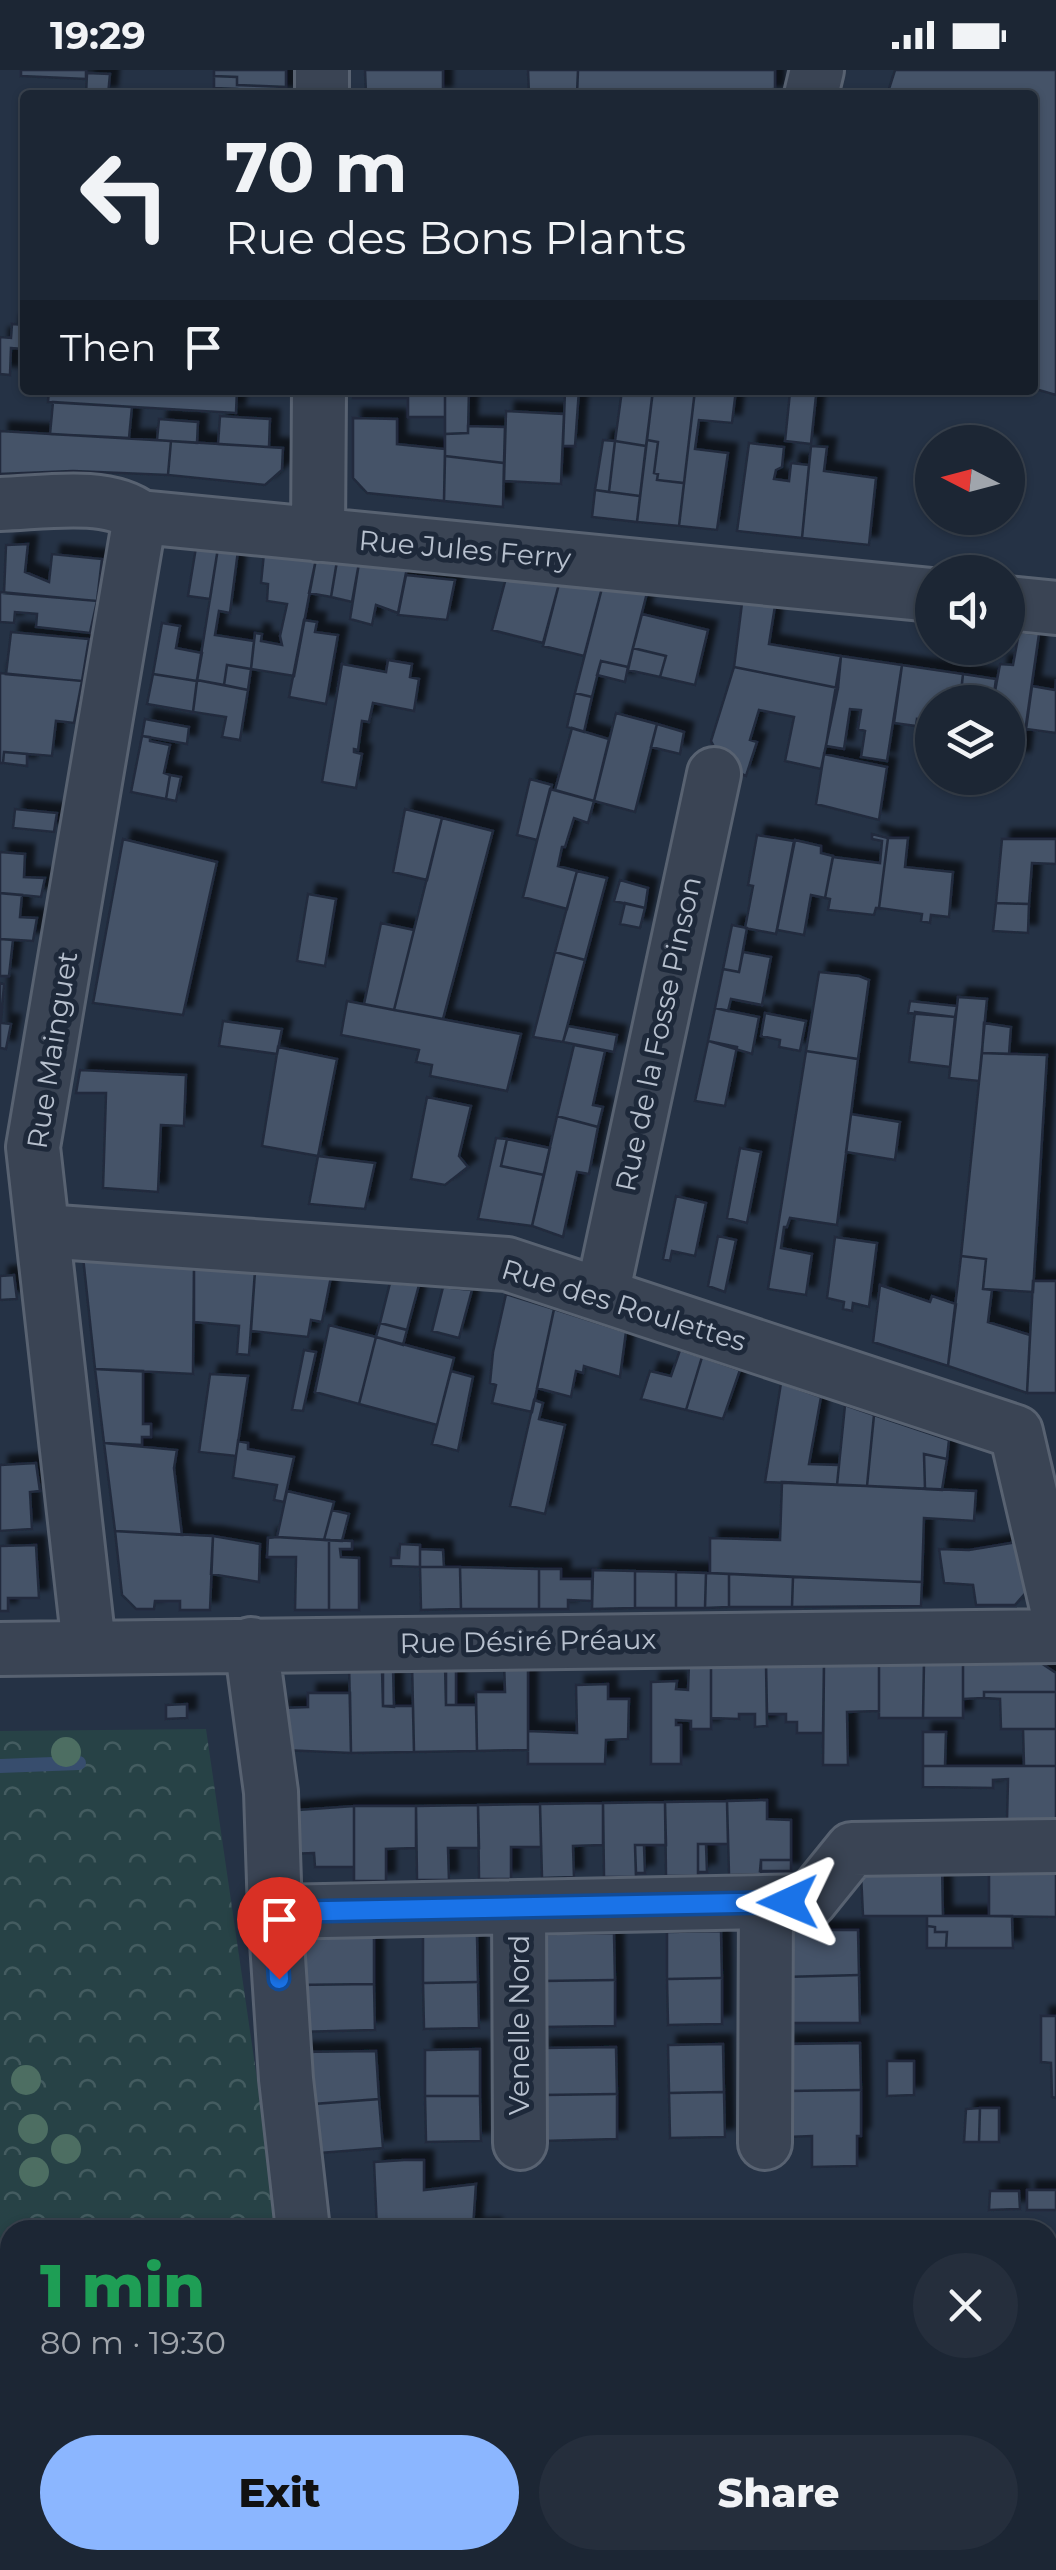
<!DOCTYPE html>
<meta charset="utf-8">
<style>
:root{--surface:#1c2634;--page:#252e3c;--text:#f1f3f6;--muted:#a0a5ac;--line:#3a434f;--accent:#8bb6ff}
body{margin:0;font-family:Montserrat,sans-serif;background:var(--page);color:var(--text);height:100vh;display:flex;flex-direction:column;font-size:38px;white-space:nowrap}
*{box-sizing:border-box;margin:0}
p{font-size:32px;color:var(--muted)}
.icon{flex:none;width:55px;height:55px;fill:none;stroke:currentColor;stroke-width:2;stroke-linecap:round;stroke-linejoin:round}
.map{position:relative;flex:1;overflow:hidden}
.panel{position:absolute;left:0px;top:2150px;width:1058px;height:350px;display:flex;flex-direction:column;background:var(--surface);border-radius:30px 30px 0 0;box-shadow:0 2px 8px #0004,0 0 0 2px var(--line)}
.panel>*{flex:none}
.guide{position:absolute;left:20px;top:20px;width:1018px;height:305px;border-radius:10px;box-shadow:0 2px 8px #0004,0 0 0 2px var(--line);background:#1c2634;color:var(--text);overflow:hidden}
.needle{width:65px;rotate:276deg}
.buttons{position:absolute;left:915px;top:355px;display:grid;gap:20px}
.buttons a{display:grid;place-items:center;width:110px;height:110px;border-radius:50%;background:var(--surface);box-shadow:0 2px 8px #0004,0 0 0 2px var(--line);font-size:50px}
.pin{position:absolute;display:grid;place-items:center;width:85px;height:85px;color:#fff;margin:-102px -42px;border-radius:50% 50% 50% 0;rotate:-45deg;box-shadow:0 0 10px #0007}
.pin .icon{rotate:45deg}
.me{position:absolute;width:110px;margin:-55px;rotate:269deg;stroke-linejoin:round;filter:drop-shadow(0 0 8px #0008)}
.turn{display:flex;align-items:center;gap:35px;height:210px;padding:0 40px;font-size:45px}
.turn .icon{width:130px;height:130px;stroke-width:2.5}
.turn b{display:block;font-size:70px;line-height:85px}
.then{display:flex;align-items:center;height:95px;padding:0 40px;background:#0003;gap:20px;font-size:38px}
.round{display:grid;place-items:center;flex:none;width:105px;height:105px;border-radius:52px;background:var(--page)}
.headline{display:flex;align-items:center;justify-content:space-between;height:170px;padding:0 40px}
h1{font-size:60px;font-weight:800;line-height:75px;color:#1e9e55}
.primary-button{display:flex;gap:20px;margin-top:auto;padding:20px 40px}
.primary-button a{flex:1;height:115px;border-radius:60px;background:var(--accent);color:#111;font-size:40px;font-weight:800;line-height:115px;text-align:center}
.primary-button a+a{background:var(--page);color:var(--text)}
.status{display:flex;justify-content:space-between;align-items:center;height:70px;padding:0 50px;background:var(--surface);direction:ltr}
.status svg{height:28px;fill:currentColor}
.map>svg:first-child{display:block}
.park{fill:url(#park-crowns)}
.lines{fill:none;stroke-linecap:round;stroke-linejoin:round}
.stream{stroke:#374d6d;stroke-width:14}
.building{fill:#445267;stroke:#202b3c;stroke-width:2.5;filter:url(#shadow)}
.minor-casing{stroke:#586271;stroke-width:58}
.minor{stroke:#3a4454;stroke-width:52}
.tree{fill:#4d6e62}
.route-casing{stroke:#114b97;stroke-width:25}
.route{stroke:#1a73e8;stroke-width:18}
.labels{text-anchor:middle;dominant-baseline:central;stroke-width:10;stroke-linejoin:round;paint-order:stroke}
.street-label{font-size:28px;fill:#b7c0ce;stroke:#1e293a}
</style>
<div class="status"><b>19:29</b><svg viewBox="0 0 49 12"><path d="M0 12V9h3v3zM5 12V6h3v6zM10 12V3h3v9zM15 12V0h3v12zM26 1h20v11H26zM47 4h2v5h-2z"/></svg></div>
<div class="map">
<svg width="1056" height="2500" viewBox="0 0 1056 2500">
<defs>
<pattern id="park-crowns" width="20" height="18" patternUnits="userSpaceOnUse" patternTransform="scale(2.5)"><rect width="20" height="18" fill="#274246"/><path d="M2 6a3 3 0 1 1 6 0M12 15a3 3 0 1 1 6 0" fill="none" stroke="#445c60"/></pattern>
<filter id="shadow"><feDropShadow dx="9" dy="-9" stdDeviation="2.5" flood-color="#0009"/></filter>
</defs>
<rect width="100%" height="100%" fill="#253245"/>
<path class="park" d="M206,1659L279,2160H10V2490H886V2500H0V1661Z"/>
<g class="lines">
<path class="stream" d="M0,1696L79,1693"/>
</g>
<path class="building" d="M21,0H86V9L21,6Z
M214,0H286V17L237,15V7L214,6Z
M365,0H443V25H366Z
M528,0H578L577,25H529Z
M578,0H775V19L685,25H577Z
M895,0H1056V325L1032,318V25H887Z
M87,3L110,4L108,25H86Z
M214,6L237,7V15L286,17V25H237V19L214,18Z
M775,19L774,25L685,24Z
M12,254L25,255V279L11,278L10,305L0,304V267L11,268Z
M49,320H151V325H158V320H237L236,343L48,332Z
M354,320H445V347H408V328H353Z
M445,320H469L468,363L445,364Z
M565,320H579L575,376H563Z
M622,320H653L646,376L615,371Z
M653,320H695L684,413L657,410L658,404L654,403L658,372L647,370Z
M695,320H736L732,353L699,350L695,379L728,383L717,460L679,456Z
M790,322L816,326L811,374L785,371Z
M53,332L132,337L129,368L50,364Z
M506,341L564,344L561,414L504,411Z
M220,346L270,349L269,377L218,374Z
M353,348L397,349V374L445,379L444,431L367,423L353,408Z
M159,349L198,352L197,373L157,370Z
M468,356L505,357L504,393L445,386V364L468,363Z
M0,361L171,371L168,405L73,401L0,404Z
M603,370L615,371L609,422L595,420Z
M647,370L658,372L654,403L658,404L657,410L684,413L679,456L637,452Z
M171,371L283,378L282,400L265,415L168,405Z
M615,371L646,376L640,426L609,422Z
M749,373L784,377L782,397L776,400L774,409L789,411L791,393L809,395L802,468L737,461Z
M811,376L827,377L824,401L876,408L869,475L802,468Z
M445,386L504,393L503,437L444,431Z
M595,420L640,426L637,452L592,447Z
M28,474L25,502L49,512L52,484L102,489L97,531L4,523L6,475Z
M196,477L218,478L210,529L188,526Z
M218,478L238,481L230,543L219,541L215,565L254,571L251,599L227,595L224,615L197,610Z
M264,483L316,489L294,606L251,599L255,563L262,564L261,571L282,575L280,566L287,534L267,531L268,514L261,513Z
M316,489L337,491L331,527L309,523Z
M337,491L359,493L352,532L331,527Z
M359,493L407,498L398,543L376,535L372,555L350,549Z
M406,505L455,510L447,550L398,545Z
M506,508L559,514L543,573L492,560Z
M559,514L602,518L584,586L543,576Z
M602,518L647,523L628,597L601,591L592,627L575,623Z
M0,522L97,531L90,563L36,557L37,544L15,542L14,553L0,552Z
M742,533L775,536L769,574L841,586L838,618L734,597Z
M642,544L708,560L695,615L660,607L666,586L633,578Z
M304,550L317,552L315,562L338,565L326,634L289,627Z
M162,553L180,556L176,578L202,583L197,611L153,604Z
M11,562L89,569L82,611L6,604Z
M1019,562L1039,564L1021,690L1008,688L1010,662H1008V632H993L1000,594L1013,595Z
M633,578L666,586L660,607L628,600Z
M841,586L902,595L887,691L861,687L865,661L858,659L861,640L850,639L844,679L826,676Z
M388,590L412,594L410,607L419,609L414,641L373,633L369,652L362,651L358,680L354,679V682L362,684L356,718L322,712L342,594L386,602Z
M601,591L628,597L625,612L597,605Z
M227,595L251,599L248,620L224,615Z
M902,595L963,604L960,632H932V651L917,649L916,656L894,653Z
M734,597L838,618L821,699L785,691L794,647L759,640L750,670L757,672L746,706L724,696L711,671Z
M0,603L82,611L74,653L56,651L52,686L4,682L3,693H0Z
M153,604L197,611L193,642L147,634Z
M963,604L996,609L993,632H960Z
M1056,609V663L1026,659L1032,616L1055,620Z
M197,610L248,620L240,670L222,667L226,647L193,642Z
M575,623L592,627L584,662L567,657Z
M616,643L657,654L635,742L594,731Z
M145,649L189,657L187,674L142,666Z
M657,654L684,662L680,684L651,677Z
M572,658L609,669L594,731L555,720Z
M142,666L150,667V671L170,675L164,703L170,705L166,729L131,722Z
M4,682L27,684V696L3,693Z
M824,684L887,697L879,750L816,734Z
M170,705L181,707L176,731L166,729Z
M530,709L552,715L537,770L517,765Z
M550,719L594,731L588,753L574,748L565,777H562L558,796L577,801L567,839L523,827Z
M15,739L57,743L54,762L13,758Z
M405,739L442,748L427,810L393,802Z
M442,748L493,761L443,949L394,940Z
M872,764L888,768L879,838H876L874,845L828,840L830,829L825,828L833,787L880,793L882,771L872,769Z
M757,765L794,771L776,864L745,858L753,816L748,815Z
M888,768H908L905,797L953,802L949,847L931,845L930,853L921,851L922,844L879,838Z
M123,769L217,792L183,945L93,933Z
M1002,769H1056V794L1032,793L1029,834L996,833Z
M795,770L821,776V783L833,786L825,828L811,825L804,865L777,860Z
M0,782L25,784L24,807L45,808L41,827L0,823Z
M577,801L607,808L585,890L555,882Z
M620,810L648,818L645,838L614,831Z
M0,823L22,825L20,847L37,848L33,871L0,869Z
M308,824L336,829L325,896L297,891Z
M625,833L645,838L640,858L620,854Z
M996,833L1029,834L1028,863L993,861Z
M381,853L414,860L394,940L364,934Z
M732,855L747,858L739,902L723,899Z
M0,869L13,870L9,906H0Z
M555,882L585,890L563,972L533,967Z
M743,882L771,887L762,935L731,929L728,941L715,938L723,899L739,902Z
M819,902L859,906L869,910L858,989L806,981Z
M0,913L4,914L1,953L11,954L6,979L0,978Z
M958,927L987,929L979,1011L949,1008Z
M347,931L521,964L507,1021L430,1006L432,995L416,992L419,980L341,965Z
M910,931L957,936L955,947L908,943Z
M715,938L759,947L752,984L708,971Z
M915,942L955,947L950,997L909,992Z
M765,943L806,951L800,981L779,977L780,970L761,966Z
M223,951L282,959L277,984L219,976Z
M984,953L1011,957L1009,984L982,983Z
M568,956L617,965L614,982L563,972Z
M708,971L737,977L725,1036L695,1031Z
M574,975L605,981L593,1035L603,1037L598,1057L557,1046Z
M278,977L337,989L318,1086L262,1076Z
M806,981L858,989L837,1155L790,1148L787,1157H784L781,1178L812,1184L806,1225L768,1219Z
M982,983L1047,985L1033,1222L983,1219L986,1189L961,1186Z
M80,1000L186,1005L184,1056L161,1055L158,1122L103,1118L106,1023H76Z
M427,1027L471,1036L459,1086L468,1097L445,1115L411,1109Z
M851,1044L900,1052L895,1090L846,1082Z
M557,1046L598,1057L589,1104L577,1102L563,1167L532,1156Z
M496,1068L507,1069L501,1096L544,1105L532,1156L478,1149Z
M507,1069L550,1078L544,1105L501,1096Z
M740,1078L761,1082L747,1153L727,1148Z
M318,1086L375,1093L365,1139L309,1134Z
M676,1126L706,1133L695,1186L672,1181L670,1191L663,1189Z
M718,1166L736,1170L725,1222L708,1216Z
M835,1167L877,1173L869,1237L853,1233L852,1241L843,1239L844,1232L827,1228Z
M961,1186L986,1189L983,1219L992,1220L988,1252L1030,1265L1027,1323L948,1296Z
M83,1187L194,1195L193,1304L95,1299Z
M194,1195L255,1201L249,1285L237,1284L239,1256L194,1252Z
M255,1201L331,1207L322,1252L311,1250L308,1267L251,1261Z
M14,1205L17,1229L0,1230V1206Z
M1033,1211H1056V1323H1027Z
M390,1213L419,1215L407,1260L380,1253Z
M880,1215L930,1232L932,1226L956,1234L948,1296L873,1272Z
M443,1217L472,1220L459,1268L432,1261Z
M506,1224L554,1239L532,1342L492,1333L496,1315L490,1313L493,1282Z
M554,1239L626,1262L620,1307L584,1296L583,1303L576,1301L571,1327L537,1318Z
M380,1253L407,1260L403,1275L376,1267Z
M329,1255L376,1267L359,1334L315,1322Z
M376,1267L454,1288L437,1355L359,1334Z
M304,1280L316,1282L303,1341L292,1340Z
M680,1280L702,1287L686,1340L641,1329L650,1301L671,1306Z
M702,1287L740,1300L723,1349L686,1340Z
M95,1299L143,1301V1354H151V1367H142V1375L104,1373Z
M451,1301L473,1307L458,1381L432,1374Z
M210,1304L248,1306L236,1386L199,1382Z
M781,1313L821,1327L809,1394L839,1395L837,1415L765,1412Z
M534,1330L543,1333L539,1349L565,1355L545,1444L510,1436Z
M845,1335L874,1345L867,1416L837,1415Z
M874,1345L949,1370L947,1389L924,1384L925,1419L867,1416Z
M238,1371L248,1373V1379L294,1387L284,1432L274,1430L277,1415L233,1408Z
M104,1373L177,1380L174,1398L182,1465L115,1461Z
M924,1384L947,1389L942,1420L925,1419Z
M36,1393L40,1421L30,1422L32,1459L0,1461V1395Z
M782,1412L976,1421L974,1451L924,1448L922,1512L710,1503V1468L780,1470Z
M287,1421L334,1432L324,1470L277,1467Z
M332,1440L349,1444L342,1471L324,1470Z
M115,1461L213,1466L210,1540H180V1531H155L154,1539H136L122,1525Z
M213,1466L260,1474L259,1512L211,1504Z
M277,1467L329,1470V1540H295L296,1487H267L268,1468Z
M329,1470L352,1471V1479H340L341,1487L359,1488V1540H329Z
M1017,1472L1029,1519L1015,1535H976L973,1515L944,1513L939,1479L969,1480Z
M400,1474L420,1475V1497L391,1496V1488H399Z
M36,1475L39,1528H8V1541H0V1476Z
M420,1479L443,1480L444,1497H420Z
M420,1497H460L461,1539L421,1540Z
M460,1497L539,1499V1539H461Z
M539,1499H561V1509H592V1531L568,1530V1539H539Z
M593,1500L635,1501V1538L592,1539Z
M635,1501L676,1502V1538H635Z
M676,1502L706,1503L705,1538H676Z
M706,1503L729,1504V1537L705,1538Z
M729,1504L793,1507L792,1537H729Z
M793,1507L922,1512L921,1536L792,1537Z
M879,1591V1641L847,1642L848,1695H823L824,1592Z
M879,1591H924L923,1648H879Z
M924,1591H963V1648H923Z
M963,1591H1038L1056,1603V1622H984V1628L963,1629Z
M689,1592H711V1659H691V1651L676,1650V1655H681V1694H651V1612L677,1611L676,1619L688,1620Z
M711,1592H766L767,1656L755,1657V1644H739V1649L711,1648Z
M766,1592H824L823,1663H797V1652H786V1644H767Z
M504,1593H528V1680L477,1681L476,1622H505Z
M349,1594H383V1636H413L414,1682L351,1683Z
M412,1594H445L446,1635H476L477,1681L414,1682Z
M393,1597L394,1637L383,1636L382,1598Z
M446,1597H456V1635H446Z
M608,1614V1629H629L628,1669L606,1670L605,1694H528V1661L577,1663L576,1615Z
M984,1622H1056V1659H1001L1000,1629L984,1628Z
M308,1623H350L351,1683L282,1680L281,1638L308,1637Z
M187,1634V1648L166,1649V1635Z
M1023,1659H1056V1696H1024Z
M923,1662H946L945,1696H923Z
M923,1696H1056V1751L1007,1750L1008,1709L993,1710V1718L923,1717Z
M767,1730V1749L791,1750V1790H761V1804L729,1805L727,1731Z
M727,1731L728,1774H698V1806H666L665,1732Z
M665,1732L666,1775H635L636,1807H604L603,1733Z
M603,1733V1775L573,1776L574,1807L542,1808L540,1734Z
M540,1734L541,1777H511V1809H479L478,1735Z
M478,1735L479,1778H448L449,1810H417L416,1736Z
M354,1736H416V1778L386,1779V1811H354Z
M354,1736V1797H315L314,1783L286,1784L284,1741Z
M698,1774H706L707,1802H698Z
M635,1775H644L645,1803H636Z
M761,1790H791V1801H760Z
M942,1794L943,1846H863L861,1804Z
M1056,1794V1847L989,1846V1803Z
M927,1846H1012L1013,1878H946L947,1862H935V1857L927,1856Z
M927,1856L935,1857V1862H947L946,1878H927Z
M784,1860H858L859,1905L784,1907Z
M721,1861L722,1908L667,1909V1862Z
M614,1863L615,1910L541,1911L540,1864Z
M477,1865L478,1912L423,1913V1866Z
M374,1867V1914L293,1915L291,1868Z
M859,1905L860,1953H785L784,1907Z
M722,1908V1954L668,1955L667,1909Z
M615,1910V1956L541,1957V1911Z
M478,1912L479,1958L424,1959L423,1913Z
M374,1914L375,1960L296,1962L293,1915Z
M1041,1946H1056V2028L1052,2027L1051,1993L1041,1992Z
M860,1973L861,2020L786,2021L785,1974Z
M723,1974L724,2022L669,2023L668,1975Z
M616,1977L617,2024L542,2025L541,1978Z
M480,1979V2026H425V1980Z
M376,1981L379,2029L301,2035L297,1982Z
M887,1991H914V2025L887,2026Z
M861,2020V2066H857V2096L812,2097V2066L787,2067L786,2021Z
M724,2022L725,2067L670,2068L669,2023Z
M617,2024V2069L543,2071L542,2025Z
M425,2026H480L481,2071L426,2072Z
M379,2029L383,2078L307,2084L301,2035Z
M980,2038H999V2072H979Z
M980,2038L979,2072H964L966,2039Z
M404,2090H424V2120L476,2114L473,2158L492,2157V2160H377L374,2092Z
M1027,2120H1056V2140H1027Z
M990,2121H1019L1020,2139L989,2140Z
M1048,2267H1056V2302L1048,2301Z"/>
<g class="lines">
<g class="minor-casing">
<path id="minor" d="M322,25V0
M811,25L817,0
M0,434C41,433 107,421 140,447L932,525
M318,465L319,320
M1008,533L1056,538
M43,1161L507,1194L1016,1362L1056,1534
M602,1225L714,704
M251,1574L271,1722L275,1842L286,2009L303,2160
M89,1576L33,1077L140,447
M0,1579L1056,1566
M519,1837L520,2073
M275,1842L810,1831L852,1779L1056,1776
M765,2073L766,1832
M1048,2400L1056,2399"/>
</g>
<use href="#minor" class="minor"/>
</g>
<g class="tree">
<circle cx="66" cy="1682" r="15"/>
<circle cx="26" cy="2010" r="15"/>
<circle cx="33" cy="2059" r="15"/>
<circle cx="66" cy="2079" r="15"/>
<circle cx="34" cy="2102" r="15"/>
</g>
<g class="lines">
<g class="route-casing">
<path id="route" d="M279,1909L275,1842L788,1832"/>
</g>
<use href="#route" class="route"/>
</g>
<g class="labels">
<g class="street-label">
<text transform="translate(465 479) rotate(5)">Rue Jules Ferry</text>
<text transform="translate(658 964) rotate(-78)">Rue de la Fosse Pinson</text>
<text transform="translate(52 980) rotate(-81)">Rue Mainguet</text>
<text transform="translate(624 1235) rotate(17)">Rue des Roulettes</text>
<text transform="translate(528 1571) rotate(-1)">Rue Désiré Préaux</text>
<text transform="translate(519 1955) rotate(-90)">Venelle Nord</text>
</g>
</g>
</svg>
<div class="buttons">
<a><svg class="needle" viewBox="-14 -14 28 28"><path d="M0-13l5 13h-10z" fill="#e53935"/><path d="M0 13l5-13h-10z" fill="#a0a5ac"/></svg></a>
<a><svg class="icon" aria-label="sound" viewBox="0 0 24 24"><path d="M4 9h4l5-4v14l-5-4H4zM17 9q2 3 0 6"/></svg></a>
<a><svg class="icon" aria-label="layers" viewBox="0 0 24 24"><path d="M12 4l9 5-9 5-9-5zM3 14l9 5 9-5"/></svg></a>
</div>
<div class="pin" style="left:279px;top:1909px;background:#d93025"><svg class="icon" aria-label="arrive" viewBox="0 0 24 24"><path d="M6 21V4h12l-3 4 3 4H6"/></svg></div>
<svg class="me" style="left:788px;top:1832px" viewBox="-20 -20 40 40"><path d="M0-17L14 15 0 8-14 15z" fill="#1a73e8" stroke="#fff" stroke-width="4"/></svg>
<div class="guide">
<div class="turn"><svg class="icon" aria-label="left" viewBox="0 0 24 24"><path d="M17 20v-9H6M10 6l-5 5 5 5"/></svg><div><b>70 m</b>Rue des Bons Plants</div></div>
<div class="then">Then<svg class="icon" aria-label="arrive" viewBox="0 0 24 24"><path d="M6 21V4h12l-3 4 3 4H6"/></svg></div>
</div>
<section class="panel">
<div class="headline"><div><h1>1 min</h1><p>80 m · 19:30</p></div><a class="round"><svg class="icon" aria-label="close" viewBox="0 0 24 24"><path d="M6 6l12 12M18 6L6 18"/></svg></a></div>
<div class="primary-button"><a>Exit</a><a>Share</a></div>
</section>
</div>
